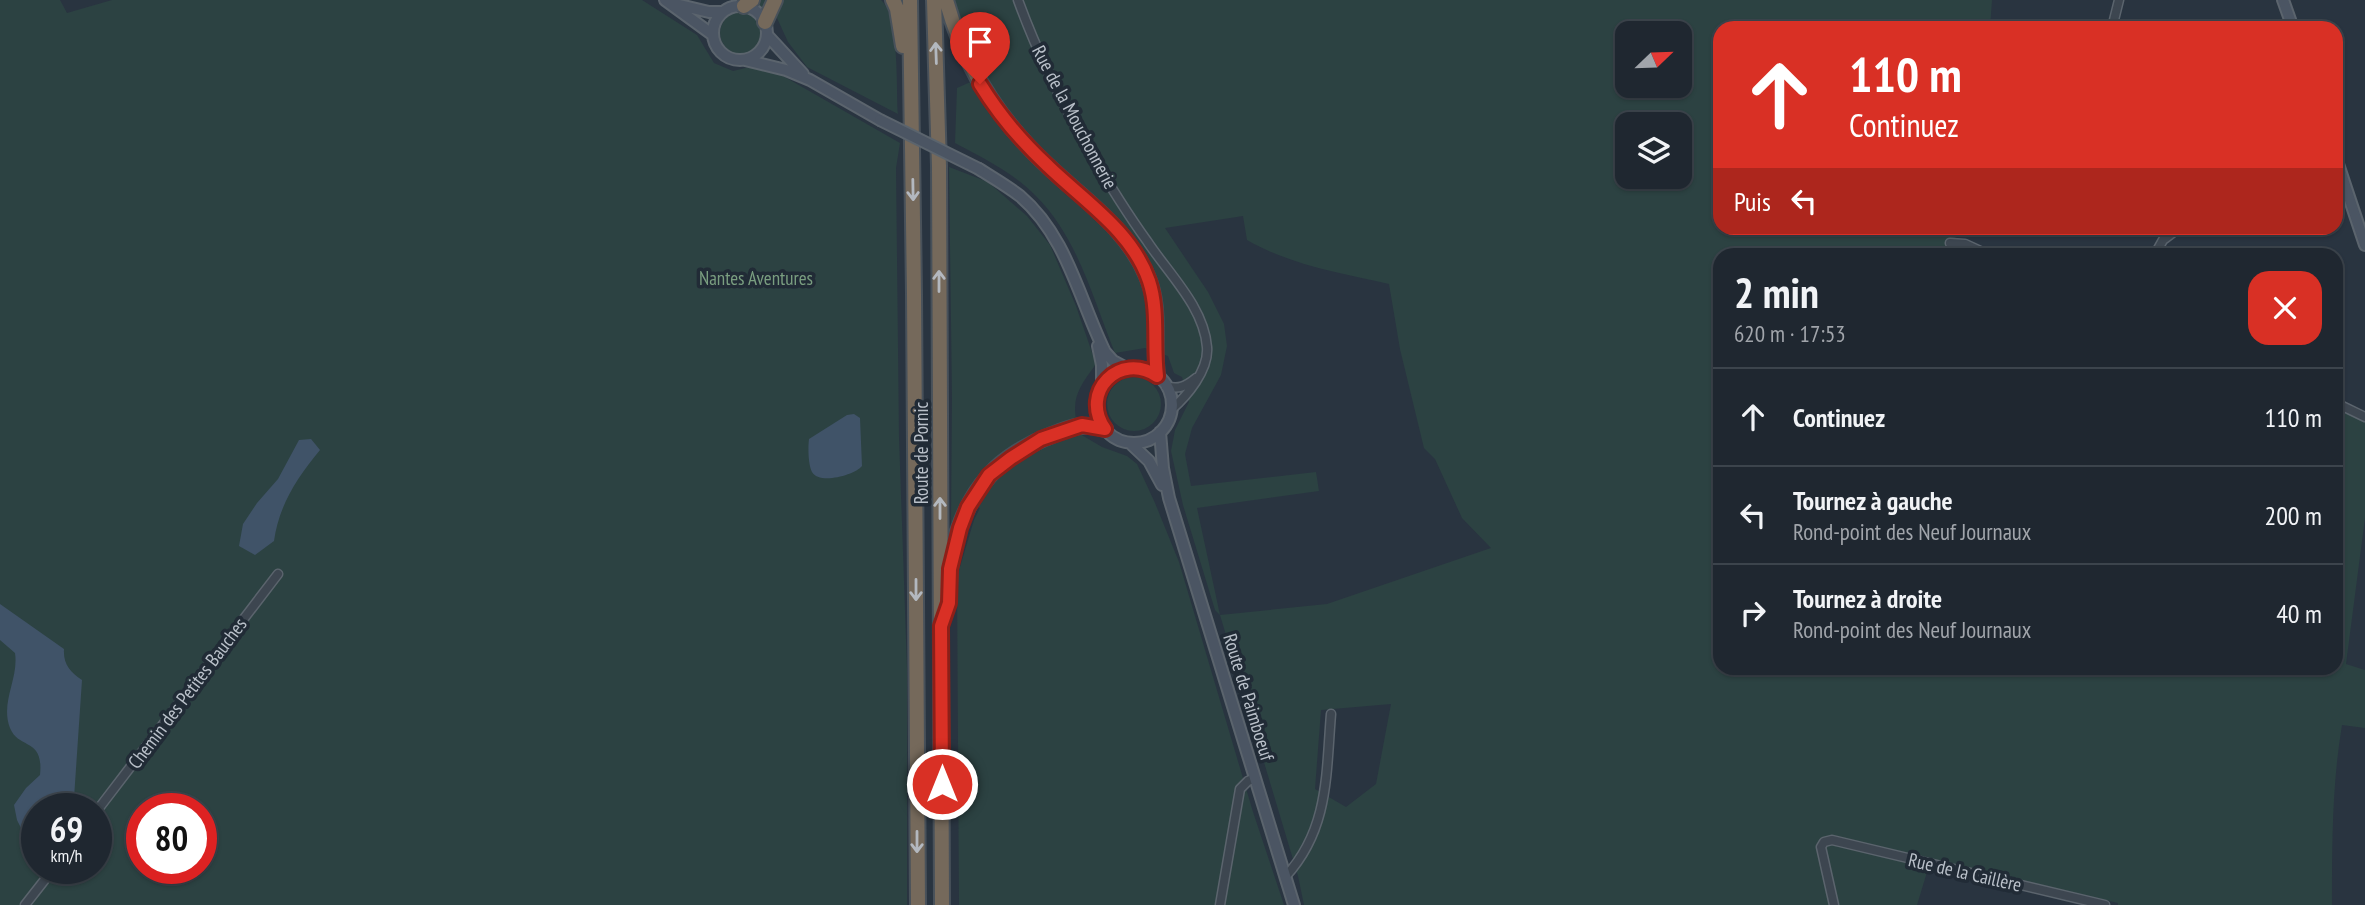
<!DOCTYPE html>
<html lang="fr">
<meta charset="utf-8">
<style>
:root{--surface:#1f2730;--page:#2c333c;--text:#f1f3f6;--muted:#a1a5ab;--line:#3c444c}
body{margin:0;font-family:"PT Sans Narrow",sans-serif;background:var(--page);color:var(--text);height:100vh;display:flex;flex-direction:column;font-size:26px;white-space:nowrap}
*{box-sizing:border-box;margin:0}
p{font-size:23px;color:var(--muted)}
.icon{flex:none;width:38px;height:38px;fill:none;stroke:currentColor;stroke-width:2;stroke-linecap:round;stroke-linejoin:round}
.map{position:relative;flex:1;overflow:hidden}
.side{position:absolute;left:1713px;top:248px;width:630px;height:427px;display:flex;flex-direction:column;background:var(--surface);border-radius:21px;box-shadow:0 2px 5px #0004,0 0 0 2px var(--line)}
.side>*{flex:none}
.hud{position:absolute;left:1713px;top:21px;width:630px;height:214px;border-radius:21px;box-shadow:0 2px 5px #0004,0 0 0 2px var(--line);background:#d93025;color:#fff;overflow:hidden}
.needle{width:46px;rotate:67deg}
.buttons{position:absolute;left:1615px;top:21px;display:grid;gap:14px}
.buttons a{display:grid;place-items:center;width:77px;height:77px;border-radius:14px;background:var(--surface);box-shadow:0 2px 5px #0004,0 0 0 2px var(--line);font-size:35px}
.speed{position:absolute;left:21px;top:793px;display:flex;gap:14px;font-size:35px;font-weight:700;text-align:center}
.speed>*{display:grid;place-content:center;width:91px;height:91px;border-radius:50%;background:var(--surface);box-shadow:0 2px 5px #0004,0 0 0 2px var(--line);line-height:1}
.speed small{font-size:18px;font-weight:400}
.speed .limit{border:10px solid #d22;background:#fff;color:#111}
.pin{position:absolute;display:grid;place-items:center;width:60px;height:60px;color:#fff;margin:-72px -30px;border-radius:50% 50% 50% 0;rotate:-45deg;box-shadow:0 0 7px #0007}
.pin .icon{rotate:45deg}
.me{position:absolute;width:77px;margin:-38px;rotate:0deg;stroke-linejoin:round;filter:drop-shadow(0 0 5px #0008)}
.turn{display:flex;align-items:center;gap:24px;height:147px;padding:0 21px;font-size:32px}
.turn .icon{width:91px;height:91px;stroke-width:2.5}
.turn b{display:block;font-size:49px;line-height:60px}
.then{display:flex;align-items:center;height:66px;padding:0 21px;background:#0003;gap:14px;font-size:26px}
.round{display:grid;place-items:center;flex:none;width:74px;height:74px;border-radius:21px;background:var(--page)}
.overview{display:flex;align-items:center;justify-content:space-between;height:119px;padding:0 21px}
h1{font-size:42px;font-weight:700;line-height:52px}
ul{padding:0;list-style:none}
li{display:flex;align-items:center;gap:21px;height:98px;padding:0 21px;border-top:2px solid var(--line)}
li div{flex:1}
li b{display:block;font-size:26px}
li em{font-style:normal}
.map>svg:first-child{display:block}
.green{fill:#2c4242;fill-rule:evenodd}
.water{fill:#405368}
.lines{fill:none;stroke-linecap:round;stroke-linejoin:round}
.street-casing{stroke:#5b646d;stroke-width:11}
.secondary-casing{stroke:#5b646d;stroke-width:14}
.highway-casing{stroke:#48515a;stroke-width:18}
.street{stroke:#3d4650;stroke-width:8}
.secondary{stroke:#4b5563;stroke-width:10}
.highway{stroke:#75695b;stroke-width:14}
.secondary-bridge-casing{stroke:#5b646d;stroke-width:14;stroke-linecap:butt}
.secondary-bridge{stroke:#4b5563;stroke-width:10}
.oneway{stroke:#b3b8bf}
.route-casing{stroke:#8d1f18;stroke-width:18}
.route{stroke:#d93025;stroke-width:12}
.labels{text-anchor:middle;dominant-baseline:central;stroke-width:7;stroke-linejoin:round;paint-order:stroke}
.street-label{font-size:19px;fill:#bac1ca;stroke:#212b36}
.park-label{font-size:19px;fill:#7a9e80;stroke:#212b36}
</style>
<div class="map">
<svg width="2365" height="905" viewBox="0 0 2365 905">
<rect width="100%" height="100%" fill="#293440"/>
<path class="green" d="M0,0H60L67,13L112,0H642L697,35L714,63L733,71L762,64L900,143L896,168L899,437L907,668V905H0ZM37,808H96V868H37ZM142,808H201V868H142Z
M750,0H881C900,16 896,89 898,114L807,67L788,42L777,18Z
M954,0H1992L1990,28H1720V228H1948L1947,232L1982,255L1720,256V668H2336V409L2365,422V518L2346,664L2365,670V728L2342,725C2332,785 2332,844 2332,905H2118V903L1931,859L1917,905H1304L1298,876L1220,615L1215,610L1183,505L1171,451L1175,430L1189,402L1182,377L1174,373L1168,356L1145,348L1115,353C1093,299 1078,238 1036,196C1014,173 983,158 955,143L957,88L984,76L968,45ZM1628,33H1680V86H1628ZM1628,124H1680V177H1628ZM1243,216L1247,240C1290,265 1341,273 1389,284L1400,349L1424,448L1435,459L1462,518L1491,548L1327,604L1220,615L1197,508L1319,491L1316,472L1191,486L1185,454L1192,428L1221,375L1227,346L1224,324L1208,292L1165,228ZM1391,704L1376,784L1346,807L1315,789L1321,710Z
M720 33a21 21 0 1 1 42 0a21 21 0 1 1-42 0Z
M949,167L988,182L1027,216L1050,245L1076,306L1096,364C1077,390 1069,401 1080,434L1102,447L1127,456L1137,464L1155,503L1179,562L1253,812L1284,905H959L957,577L974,520L980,508L963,501L953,523L951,522L952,398Z
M1107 404a27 27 0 1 1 54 0a27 27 0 1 1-54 0Z"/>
<path class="water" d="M854,414L860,418L862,466C855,475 819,485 812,472C808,464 808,447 809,439L847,415Z
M311,439L320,450C297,478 279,505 274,541L255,555L239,546L243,524L257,503L278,479L299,440Z
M0,604L64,649C63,664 70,672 82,680L74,798L71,808H37V834L22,830L17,820L14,805L26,788L40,775C44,737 19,750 10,728C0,702 19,679 15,653L0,640Z"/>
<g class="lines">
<g class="street-casing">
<path id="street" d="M1018,0C1037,52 1062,103 1089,150C1107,181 1126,212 1147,241C1168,273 1204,307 1207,347C1209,370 1187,396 1171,410
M2112,28L2119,0
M1950,243L1965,244L1991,256
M2154,256L2163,240L2179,228
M1166,386C1179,390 1186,386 1196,378
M2336,403L2365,417
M96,812L278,574
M1286,876C1329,829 1326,774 1331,714
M25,905L54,868
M1220,905L1240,789L1248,781L1255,778
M1834,905L1821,847L1824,842L1832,840L2105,905"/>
</g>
<g class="secondary-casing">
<path id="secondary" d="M665,0L713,35
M2283,0L2293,28
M675,4L709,12H723
M713 33a27 27 0 1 1 54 0a27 27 0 1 1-54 0Z
M767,35L803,74
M745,60L786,70L810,80L880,120
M2336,158L2365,245
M979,169C993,178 1007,186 1020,196C1067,236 1079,299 1105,352L1113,361L1126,368
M1098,346L1102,365V385
M1096 405a38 38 0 1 1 76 0a38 38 0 1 1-76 0Z
M1160,432L1163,468L1169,498L1294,905
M1130,443L1149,461L1162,485"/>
</g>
<g class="highway-casing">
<path id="highway" d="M893,0L897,9L903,46
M910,0L914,294L918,905
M934,0L939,166L942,905
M946,0C964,65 999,121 1048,166C1084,200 1127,228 1147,276C1161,307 1153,343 1157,376
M744,6L752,0
M765,22L775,0
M949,587C949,548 963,505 989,476C1004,458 1031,443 1052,435C1071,427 1085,422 1105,429"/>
</g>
<use href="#street" class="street"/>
<use href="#secondary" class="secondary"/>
<use href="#highway" class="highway"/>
<g class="secondary-bridge-casing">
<path id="secondary-bridge" d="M880,120L979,169"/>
</g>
<use href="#secondary-bridge" class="secondary-bridge"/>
</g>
<defs><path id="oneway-shaft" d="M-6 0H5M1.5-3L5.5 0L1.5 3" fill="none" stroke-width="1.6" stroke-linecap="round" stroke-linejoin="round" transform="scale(1.75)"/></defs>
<g class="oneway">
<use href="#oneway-shaft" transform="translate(936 53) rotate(-92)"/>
<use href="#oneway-shaft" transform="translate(913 190) rotate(89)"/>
<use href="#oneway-shaft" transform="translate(939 281) rotate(-90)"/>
<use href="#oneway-shaft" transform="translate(940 508) rotate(-90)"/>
<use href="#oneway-shaft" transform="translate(916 590) rotate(90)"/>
<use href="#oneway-shaft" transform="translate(917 842) rotate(90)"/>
</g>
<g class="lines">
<g class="route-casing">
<path id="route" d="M942,784L941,626L949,603L950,569L960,528L968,507L989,475L1011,458L1041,439L1082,425L1105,429C1079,392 1120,351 1157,376C1153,344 1159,311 1149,281C1132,231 1084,201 1048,166C1022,142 999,115 980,84"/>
</g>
<use href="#route" class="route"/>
</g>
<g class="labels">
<g class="street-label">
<text transform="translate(1075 117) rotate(62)">Rue de la Mouchonnerie</text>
<text transform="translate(921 453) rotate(-90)">Route de Pornic</text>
<text transform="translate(187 693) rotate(-53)">Chemin des Petites Bauches</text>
<text transform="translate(1249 697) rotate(73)">Route de Paimboeuf</text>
<text transform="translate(1965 872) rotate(13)">Rue de la Caillère</text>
</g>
<g class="park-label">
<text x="756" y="278">Nantes Aventures</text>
</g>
</g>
</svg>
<div class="buttons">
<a><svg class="needle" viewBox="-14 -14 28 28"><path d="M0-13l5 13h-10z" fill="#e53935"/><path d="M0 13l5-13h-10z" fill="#a1a5ab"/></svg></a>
<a><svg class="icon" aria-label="layers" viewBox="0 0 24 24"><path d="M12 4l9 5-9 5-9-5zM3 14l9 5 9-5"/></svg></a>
</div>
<div class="speed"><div>69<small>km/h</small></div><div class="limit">80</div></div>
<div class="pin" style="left:980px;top:84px;background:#d93025"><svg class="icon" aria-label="arrive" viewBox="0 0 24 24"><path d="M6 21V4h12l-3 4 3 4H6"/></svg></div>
<svg class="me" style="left:942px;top:784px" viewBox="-20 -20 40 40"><circle r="17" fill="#d93025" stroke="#fff" stroke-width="3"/><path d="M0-11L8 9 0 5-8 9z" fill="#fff"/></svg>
<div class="hud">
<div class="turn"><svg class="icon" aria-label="ahead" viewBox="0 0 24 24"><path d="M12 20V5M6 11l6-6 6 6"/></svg><div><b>110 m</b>Continuez</div></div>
<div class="then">Puis<svg class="icon" aria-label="left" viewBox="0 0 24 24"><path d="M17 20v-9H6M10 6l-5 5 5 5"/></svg></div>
</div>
<section class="side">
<div class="overview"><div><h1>2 min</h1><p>620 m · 17:53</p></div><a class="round" style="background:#d93025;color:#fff"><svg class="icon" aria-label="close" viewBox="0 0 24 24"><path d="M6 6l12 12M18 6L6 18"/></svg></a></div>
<ul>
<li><svg class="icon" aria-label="ahead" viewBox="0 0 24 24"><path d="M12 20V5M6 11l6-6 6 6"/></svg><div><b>Continuez</b></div><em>110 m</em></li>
<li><svg class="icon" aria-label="left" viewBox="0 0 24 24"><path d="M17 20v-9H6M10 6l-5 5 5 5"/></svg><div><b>Tournez à gauche</b><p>Rond-point des Neuf Journaux</p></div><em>200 m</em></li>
<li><svg class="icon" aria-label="right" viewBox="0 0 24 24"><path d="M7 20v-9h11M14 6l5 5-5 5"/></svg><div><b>Tournez à droite</b><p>Rond-point des Neuf Journaux</p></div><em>40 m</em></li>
</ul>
</section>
</div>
